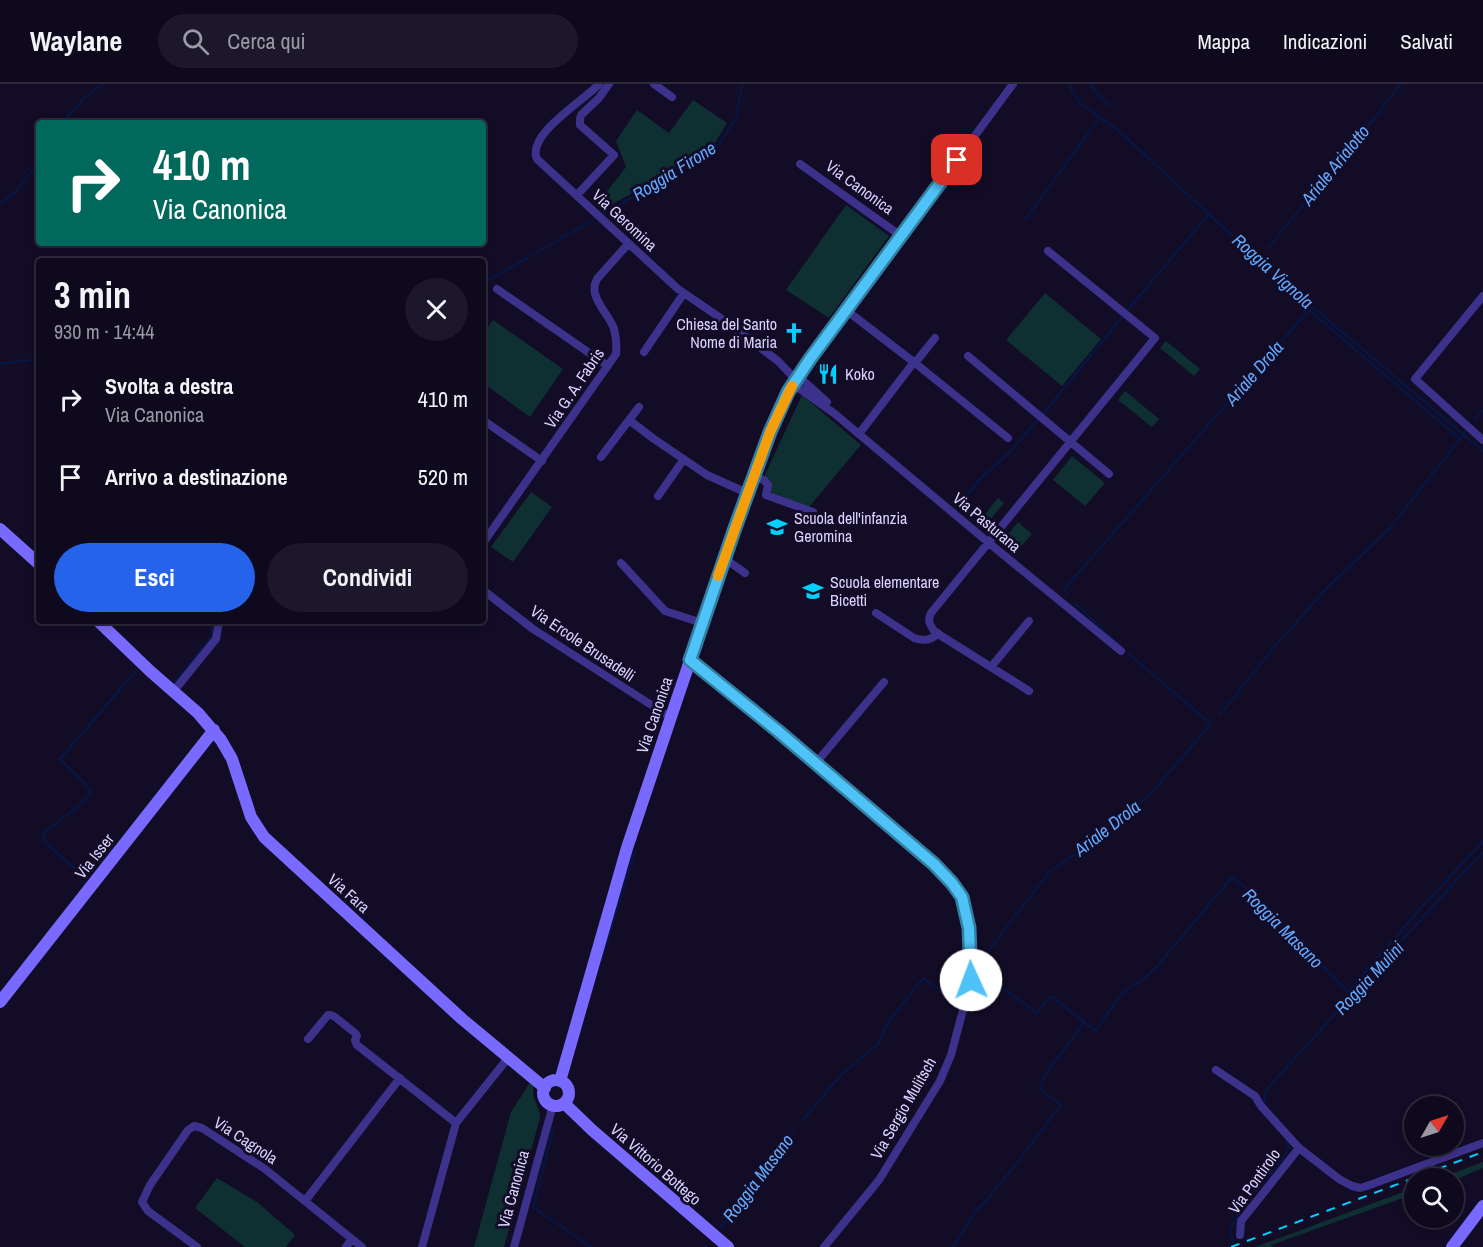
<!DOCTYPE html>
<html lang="it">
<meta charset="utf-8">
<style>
:root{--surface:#0e091d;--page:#1c172a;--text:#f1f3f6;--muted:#9b9aa4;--line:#2e2a3b;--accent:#2563eb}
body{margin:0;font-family:"Archivo Narrow",sans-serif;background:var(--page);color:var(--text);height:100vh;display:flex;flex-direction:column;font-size:22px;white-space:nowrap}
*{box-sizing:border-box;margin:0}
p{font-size:20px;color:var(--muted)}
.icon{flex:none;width:33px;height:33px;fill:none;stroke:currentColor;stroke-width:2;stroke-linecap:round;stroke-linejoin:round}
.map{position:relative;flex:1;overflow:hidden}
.sheet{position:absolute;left:36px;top:174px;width:450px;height:366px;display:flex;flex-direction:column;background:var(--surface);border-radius:6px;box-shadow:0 3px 9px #0003,0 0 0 2px var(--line)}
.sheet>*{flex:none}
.top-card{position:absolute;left:36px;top:36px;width:450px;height:126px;border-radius:6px;box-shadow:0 3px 9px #0003,0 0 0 2px var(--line);background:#00695c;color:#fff;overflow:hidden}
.needle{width:39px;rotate:51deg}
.tools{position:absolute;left:1404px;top:1012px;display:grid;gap:12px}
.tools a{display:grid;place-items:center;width:60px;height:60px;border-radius:50%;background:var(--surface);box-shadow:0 3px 9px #0003,0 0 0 2px var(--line);font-size:30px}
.pin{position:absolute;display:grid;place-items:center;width:51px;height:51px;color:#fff;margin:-26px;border-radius:12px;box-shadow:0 3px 9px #0006}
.me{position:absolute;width:66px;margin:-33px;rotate:358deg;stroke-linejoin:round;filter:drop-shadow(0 0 4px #0008)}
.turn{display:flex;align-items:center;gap:21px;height:126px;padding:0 18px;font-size:27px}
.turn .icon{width:78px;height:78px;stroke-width:2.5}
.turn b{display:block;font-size:42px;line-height:51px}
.round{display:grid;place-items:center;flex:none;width:63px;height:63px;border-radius:32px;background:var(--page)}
.head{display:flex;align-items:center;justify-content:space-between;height:102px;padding:0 18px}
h1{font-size:36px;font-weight:800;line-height:45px}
.primary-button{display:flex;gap:12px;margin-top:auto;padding:12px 18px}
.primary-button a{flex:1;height:69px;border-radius:36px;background:var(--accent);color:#fff;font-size:24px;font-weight:800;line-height:69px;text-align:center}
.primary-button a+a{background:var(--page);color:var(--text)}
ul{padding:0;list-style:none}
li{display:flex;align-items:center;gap:18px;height:78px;padding:0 18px}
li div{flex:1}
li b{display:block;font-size:22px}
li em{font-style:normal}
header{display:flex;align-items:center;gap:36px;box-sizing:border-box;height:84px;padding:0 30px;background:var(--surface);border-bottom:2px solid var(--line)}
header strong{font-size:28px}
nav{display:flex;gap:33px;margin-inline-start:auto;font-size:21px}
.search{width:420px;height:54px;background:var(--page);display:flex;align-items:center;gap:15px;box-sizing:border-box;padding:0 21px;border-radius:33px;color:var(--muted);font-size:22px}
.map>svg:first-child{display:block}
.green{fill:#0f3032}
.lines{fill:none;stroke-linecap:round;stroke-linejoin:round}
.stream{stroke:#041848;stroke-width:2}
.street{stroke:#3d328b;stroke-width:8}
.secondary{stroke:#796aff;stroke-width:12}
.rail{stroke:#00d0fe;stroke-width:2;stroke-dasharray:9 8;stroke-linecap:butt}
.route-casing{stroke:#337fa1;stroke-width:15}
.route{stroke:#4fc3f7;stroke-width:10}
.slow{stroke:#f59e0b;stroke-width:10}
.labels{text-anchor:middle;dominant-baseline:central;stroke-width:6;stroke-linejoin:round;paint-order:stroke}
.street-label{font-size:16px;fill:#dbd3ff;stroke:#130c27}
.poi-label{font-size:16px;fill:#dbd3ff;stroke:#130c27;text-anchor:start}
.water-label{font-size:18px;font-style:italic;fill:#61a9ff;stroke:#130c27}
</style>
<header>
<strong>Waylane</strong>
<div class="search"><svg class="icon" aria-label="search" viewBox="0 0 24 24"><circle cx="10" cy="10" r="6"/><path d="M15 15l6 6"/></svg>Cerca qui</div>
<nav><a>Mappa</a><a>Indicazioni</a><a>Salvati</a></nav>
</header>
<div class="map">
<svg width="1483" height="1163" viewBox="0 0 1483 1163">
<rect width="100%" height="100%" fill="#130c27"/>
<path class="green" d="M693,16L727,39L713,62L697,74L605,124L590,115L596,108L605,110L626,83L616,57L637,26L669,49Z
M846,121L889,152L829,234L786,206Z
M1045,209L1101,255L1062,302L1006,256Z
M493,236L563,285L530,333L483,299V250Z
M1166,257L1200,285L1194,292L1160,264Z
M1125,307L1159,335L1152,343L1118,316Z
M802,311L861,361L809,423L770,408L764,393Z
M1072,372L1105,399L1085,422L1053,396Z
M531,408L552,423L513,478L491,463Z
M998,414L1004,419L984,443L979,438Z
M1018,438L1032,450L1017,467L1004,456Z
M531,997L534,1000C530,1017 540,1020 540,1034L504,1163H474L511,1028Z
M1483,1078V1084L1454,1096L1438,1095Z
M217,1094L257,1118L295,1151L286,1163H245L195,1124Z
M1414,1104V1110L1271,1161L1272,1163H1255Z"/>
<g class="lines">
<path class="stream" d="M1070,0L1072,7L1081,20L1118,46L1277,193L1483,367
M1091,0L1095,7L1110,22
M62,39L85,13L103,0
M0,120L16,107L39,78
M604,129L698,77L716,64L736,35L742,0
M1025,136L1100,33
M1269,163L1373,36L1401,0
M483,199L593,136
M1126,228L1208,131
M0,280L39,275
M1043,330L1123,232
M1475,336L1483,325
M956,424L980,395L1010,368L1039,334
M1067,511L1065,504L1309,226L1460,355L1466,346
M1075,519L1118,560
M175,598L211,554L213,537
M1220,631L1275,562L1328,503L1389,445L1460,355
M84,803V794L81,789L67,778L45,758L43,753L45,748L75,725L91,709L84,699L60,675L135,588
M982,876L1011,837L1050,787L1106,750L1152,708L1211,640L1129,570
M601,877L635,768
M972,924L979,890L985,891L1037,929L1050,913L1055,915L1095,947L1123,908L1142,896L1154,886L1232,793L1246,804L1348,908L1420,825L1483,757
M1264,1021L1266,1006L1455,798L1483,769
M802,1037L840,992L879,959L887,940L923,894L958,919
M553,1045L533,1123L591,1163
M1248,1114L1263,1100L1287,1068L1289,1063L1286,1057
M720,1144L759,1091L797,1043
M1233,1158L1230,1145L1244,1121L1260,1082
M705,1163H706
M953,1163L975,1128L986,1117L1017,1079L1061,1021L1039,1004C1043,997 1046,988 1051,982C1063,967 1075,954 1084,937"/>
<path class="street" d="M599,0C585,16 526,50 537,75L678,205L722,235L778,277L796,296
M654,0L672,13
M800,80L901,152
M577,111L614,71L580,41V35L581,31L599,14L609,0
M497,205L608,282
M1483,212L1415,295L1483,356
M846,226L915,279L1008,354
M644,268L684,209
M968,272L1109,390
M915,279L935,254
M793,300L835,330L989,459L1121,567
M827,318L798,292L1013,0
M639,323L629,336L654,355L707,391L747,409
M483,336L542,377
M859,350L914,278
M601,373L629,336
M754,393L764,396L768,401L766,411L813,428
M658,412L684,375
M483,459L616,270C617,262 616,253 614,245C609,229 587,213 597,195L628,160
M724,476L731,479L745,489
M621,479L665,527L702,539
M483,506L533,545L670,633
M876,529L914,554C923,557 931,557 938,549
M690,576L778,647L934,780L952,799L962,813L969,844L971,896L951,971L940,997L879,1096L824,1163
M991,583L1029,537
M1029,607L935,548C930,541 927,537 931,529L1155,254L1048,167
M173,608L216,555L219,537
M815,680L884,598
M308,955L328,931H331L335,933L355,949L357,952L355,956L357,961L456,1039
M1216,986L1255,1012L1261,1022L1299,1064L1339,1095L1352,1102L1360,1104L1367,1102L1483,1059
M305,1117L400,994
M1240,1151L1241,1137L1299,1064
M197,1163L148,1127L142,1118L150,1101L188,1046L194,1042L202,1044L265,1085L362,1163
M346,1163L352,1155
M422,1163L456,1039L508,974
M514,1163L553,1021"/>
<path class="secondary" d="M0,445L39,480
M98,537L150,587L198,629L221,656L232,675L251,733L264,753L462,935L545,1004
M0,918L214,646
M543 1009a13 13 0 1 1 26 0a13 13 0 1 1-26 0Z
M560,997L627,764L676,618L729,462L770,348L788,308L798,292
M564,1019L592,1046L728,1163
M1452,1163L1483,1122"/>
<path class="rail" d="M1231,1163L1483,1068"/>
</g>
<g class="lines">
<g class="route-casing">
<path id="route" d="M957,76L810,275L788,308L770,348L735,444L690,576L778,647L934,780L952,799L962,813L969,844L971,896"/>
</g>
<use href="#route" class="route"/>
<path class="slow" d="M718,492L770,348L792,302"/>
</g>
<defs>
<g id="church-bare" transform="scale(1.62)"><path d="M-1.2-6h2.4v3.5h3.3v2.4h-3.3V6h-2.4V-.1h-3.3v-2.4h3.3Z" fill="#00d0fe" stroke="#130c27" stroke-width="2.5" paint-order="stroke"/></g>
<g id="restaurant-bare" transform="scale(1.62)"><path d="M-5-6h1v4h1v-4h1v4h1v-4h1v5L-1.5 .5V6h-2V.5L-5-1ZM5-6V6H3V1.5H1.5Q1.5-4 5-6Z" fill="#00d0fe" stroke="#130c27" stroke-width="2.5" paint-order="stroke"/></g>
<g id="school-bare" transform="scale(1.62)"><path d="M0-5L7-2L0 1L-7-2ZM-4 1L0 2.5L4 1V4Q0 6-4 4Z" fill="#00d0fe" stroke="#130c27" stroke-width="2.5" paint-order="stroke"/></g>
</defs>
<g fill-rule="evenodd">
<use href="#church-bare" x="794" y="249"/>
<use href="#restaurant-bare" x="828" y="290"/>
<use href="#school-bare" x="777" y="443"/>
<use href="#school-bare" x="813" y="507"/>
</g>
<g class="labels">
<g class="street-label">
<text transform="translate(860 103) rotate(36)">Via Canonica</text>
<text transform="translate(625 136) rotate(43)">Via Geromina</text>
<text transform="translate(574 304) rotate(-56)">Via G. A. Fabris</text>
<text transform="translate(987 438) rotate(40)">Via Pasturana</text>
<text transform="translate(583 559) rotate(34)">Via Ercole Brusadelli</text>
<text transform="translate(654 631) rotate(-71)">Via Canonica</text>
<text transform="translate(94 772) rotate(-52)">Via Isser</text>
<text transform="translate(349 809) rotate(42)">Via Fara</text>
<text transform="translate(903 1024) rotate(-60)">Via Sergio Mulitsch</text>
<text transform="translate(246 1056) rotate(33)">Via Cagnola</text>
<text transform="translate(656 1080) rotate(41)">Via Vittorio Bottego</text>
<text transform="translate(1254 1097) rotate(-54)">Via Pontirolo</text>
<text transform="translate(513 1105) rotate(-75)">Via Canonica</text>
</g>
<g class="poi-label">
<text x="777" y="240" text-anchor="end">Chiesa del Santo<tspan x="777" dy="18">Nome di Maria</tspan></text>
<text x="845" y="290">Koko</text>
<text x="794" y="434">Scuola dell'infanzia<tspan x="794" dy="18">Geromina</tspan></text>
<text x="830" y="498">Scuola elementare<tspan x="830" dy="18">Bicetti</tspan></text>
</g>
<g class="water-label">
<text transform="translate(1335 81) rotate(-51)">Ariale Arialotto</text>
<text transform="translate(674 87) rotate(-32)">Roggia Firone</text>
<text transform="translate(1273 187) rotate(42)">Roggia Vignola</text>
<text transform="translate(1254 289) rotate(-49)">Ariale Drola</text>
<text transform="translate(1107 744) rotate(-38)">Ariale Drola</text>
<text transform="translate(1283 844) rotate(45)">Roggia Masano</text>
<text transform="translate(1369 894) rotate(-47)">Roggia Mulini</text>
<text transform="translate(758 1094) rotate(-53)">Roggia Masano</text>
</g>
</g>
</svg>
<div class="tools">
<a><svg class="needle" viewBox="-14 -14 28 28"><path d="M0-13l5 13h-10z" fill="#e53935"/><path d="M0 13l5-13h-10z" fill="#9b9aa4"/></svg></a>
<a><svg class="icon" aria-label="search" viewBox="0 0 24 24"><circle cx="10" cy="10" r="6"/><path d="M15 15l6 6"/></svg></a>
</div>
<div class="pin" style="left:957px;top:76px;background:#d93025"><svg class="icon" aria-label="arrive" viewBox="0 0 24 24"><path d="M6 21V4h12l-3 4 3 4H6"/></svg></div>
<svg class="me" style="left:971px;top:896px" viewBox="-20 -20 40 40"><circle r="19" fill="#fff"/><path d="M0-13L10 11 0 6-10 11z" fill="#4fc3f7"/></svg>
<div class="top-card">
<div class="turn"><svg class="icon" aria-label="right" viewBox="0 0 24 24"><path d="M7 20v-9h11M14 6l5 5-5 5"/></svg><div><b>410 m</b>Via Canonica</div></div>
</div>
<section class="sheet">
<div class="head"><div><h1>3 min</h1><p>930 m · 14:44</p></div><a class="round"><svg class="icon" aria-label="close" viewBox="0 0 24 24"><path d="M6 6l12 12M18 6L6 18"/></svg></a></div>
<ul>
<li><svg class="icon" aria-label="right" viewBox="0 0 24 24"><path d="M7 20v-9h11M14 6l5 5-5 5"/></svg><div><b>Svolta a destra</b><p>Via Canonica</p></div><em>410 m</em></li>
<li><svg class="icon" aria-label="arrive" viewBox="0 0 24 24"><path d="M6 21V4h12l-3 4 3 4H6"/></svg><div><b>Arrivo a destinazione</b></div><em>520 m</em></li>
</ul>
<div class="primary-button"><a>Esci</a><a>Condividi</a></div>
</section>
</div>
